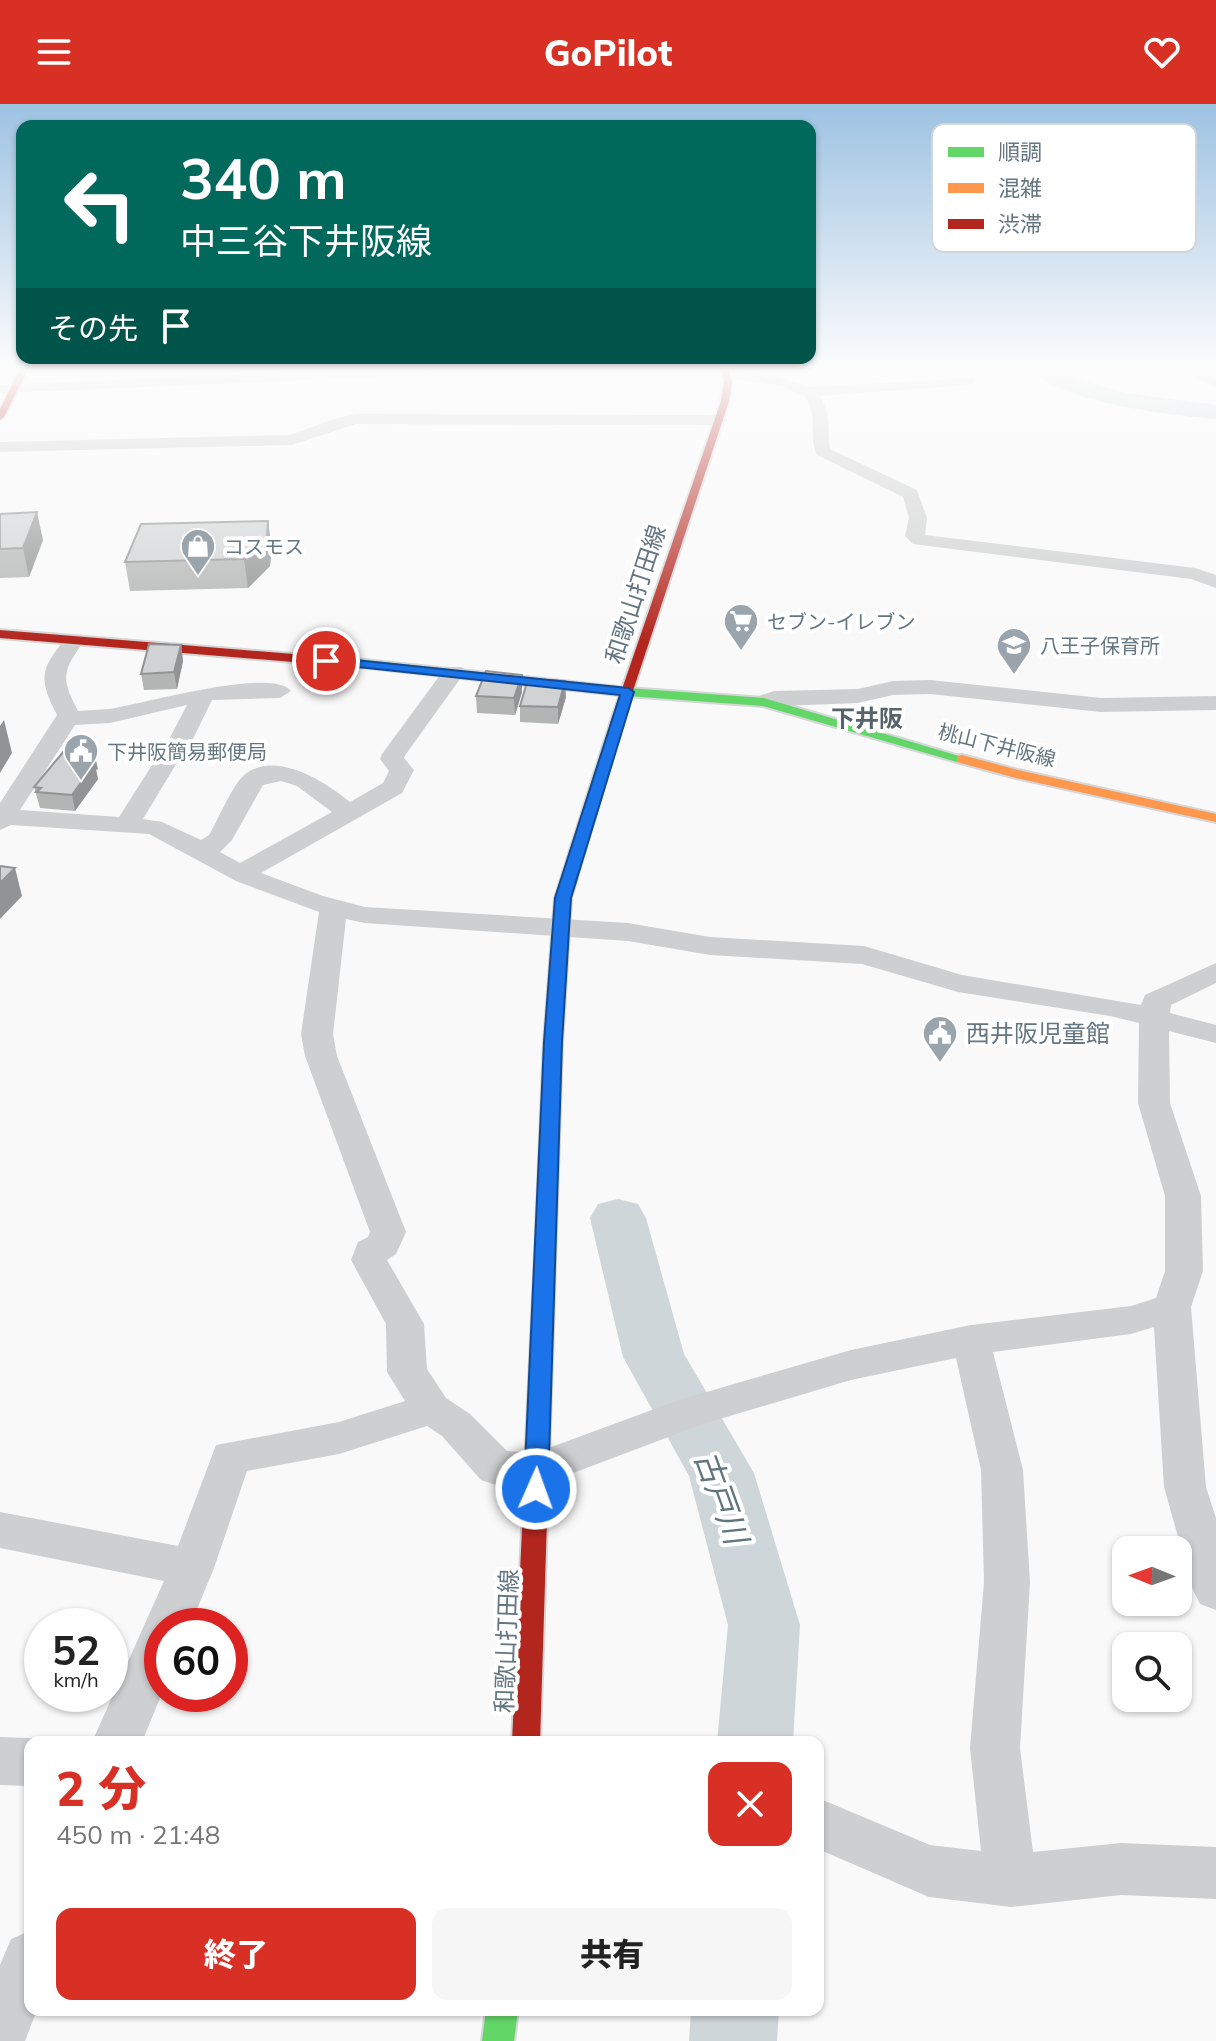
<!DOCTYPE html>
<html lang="ja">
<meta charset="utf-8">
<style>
:root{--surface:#fff;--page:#f6f6f6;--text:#222;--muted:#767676;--accent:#d93025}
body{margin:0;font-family:Mulish,"Noto Sans JP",sans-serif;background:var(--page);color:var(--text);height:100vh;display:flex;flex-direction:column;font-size:30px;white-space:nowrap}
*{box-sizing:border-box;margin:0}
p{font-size:26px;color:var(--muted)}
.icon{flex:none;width:44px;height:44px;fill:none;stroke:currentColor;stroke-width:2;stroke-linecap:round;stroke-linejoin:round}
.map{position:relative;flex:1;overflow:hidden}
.side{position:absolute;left:24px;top:1632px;width:800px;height:280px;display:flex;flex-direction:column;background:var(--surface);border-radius:16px;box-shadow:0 2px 6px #0004}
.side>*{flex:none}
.top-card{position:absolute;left:16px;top:16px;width:800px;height:244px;border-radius:16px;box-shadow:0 2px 6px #0004;background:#00695c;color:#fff;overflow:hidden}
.needle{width:52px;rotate:271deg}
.buttons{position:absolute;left:1112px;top:1432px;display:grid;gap:16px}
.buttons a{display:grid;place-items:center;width:80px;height:80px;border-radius:16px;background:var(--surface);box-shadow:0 2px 6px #0004;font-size:40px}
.speed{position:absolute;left:24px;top:1504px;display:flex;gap:16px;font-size:40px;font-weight:700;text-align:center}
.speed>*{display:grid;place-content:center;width:104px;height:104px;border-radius:50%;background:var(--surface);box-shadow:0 2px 6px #0004;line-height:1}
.speed small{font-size:20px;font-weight:400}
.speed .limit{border:12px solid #d22;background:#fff;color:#111}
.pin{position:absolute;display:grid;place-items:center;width:68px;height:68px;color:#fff;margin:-34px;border:4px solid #fff;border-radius:50%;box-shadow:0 2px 8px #0007}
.me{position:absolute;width:88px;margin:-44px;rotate:2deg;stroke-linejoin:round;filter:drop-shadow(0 0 6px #0008)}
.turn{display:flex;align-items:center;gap:28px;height:168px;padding:0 32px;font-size:36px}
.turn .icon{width:104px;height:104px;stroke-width:2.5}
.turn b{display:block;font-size:56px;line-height:68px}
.then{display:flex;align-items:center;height:76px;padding:0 32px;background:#0003;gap:16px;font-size:30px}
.round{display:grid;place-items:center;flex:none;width:84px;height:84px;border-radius:16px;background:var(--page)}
.overview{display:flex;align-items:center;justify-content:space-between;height:136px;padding:0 32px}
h1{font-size:48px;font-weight:800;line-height:60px;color:var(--accent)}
.action{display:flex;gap:16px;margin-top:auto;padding:16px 32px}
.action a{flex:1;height:92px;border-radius:16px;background:var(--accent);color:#fff;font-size:32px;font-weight:800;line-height:92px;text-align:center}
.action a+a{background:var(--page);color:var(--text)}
header{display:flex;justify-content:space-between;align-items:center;height:104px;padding:0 32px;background:var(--accent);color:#fff;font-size:36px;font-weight:800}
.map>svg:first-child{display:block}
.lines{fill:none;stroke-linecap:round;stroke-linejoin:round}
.river{fill:#ced6d9;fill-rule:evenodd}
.fast-casing{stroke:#d5d6d7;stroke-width:4}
.slow-casing{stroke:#d5d6d7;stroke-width:4}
.jam-casing{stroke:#d5d6d7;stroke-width:4}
.street{fill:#cecfd0;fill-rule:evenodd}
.fast{fill:#63d668;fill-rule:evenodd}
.slow{fill:#ff974d;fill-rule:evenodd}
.jam{fill:#b3261e;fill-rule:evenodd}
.wall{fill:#b3b5b5}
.shaded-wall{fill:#929394}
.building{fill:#d0d2d3;stroke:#929394;stroke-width:2}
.route{fill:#1a73e8;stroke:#114b97;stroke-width:2}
.labels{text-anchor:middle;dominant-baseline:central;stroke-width:8;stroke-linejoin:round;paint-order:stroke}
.far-poi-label{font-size:20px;fill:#657683;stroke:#fff;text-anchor:start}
.far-street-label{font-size:20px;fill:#657683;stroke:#fff}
.street-label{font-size:24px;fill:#657683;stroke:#fff}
.far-quarter-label{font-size:24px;font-weight:bold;fill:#57646e;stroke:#fff}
.poi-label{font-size:24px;fill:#657683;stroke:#fff;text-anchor:start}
.near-water-label{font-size:32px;font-style:italic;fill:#60757c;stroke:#fff}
.key{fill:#fff;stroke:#d1d6da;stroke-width:2}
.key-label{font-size:22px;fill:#657683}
</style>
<header><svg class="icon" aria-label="menu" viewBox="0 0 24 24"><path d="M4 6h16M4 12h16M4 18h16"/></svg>GoPilot<svg class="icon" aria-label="heart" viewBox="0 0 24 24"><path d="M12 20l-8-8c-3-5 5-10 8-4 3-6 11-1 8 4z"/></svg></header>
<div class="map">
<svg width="1216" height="1937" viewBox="0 0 1216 1937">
<rect width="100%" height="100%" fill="#f9f9f9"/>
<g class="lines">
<path class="river" d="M1030,265H1058L1087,278L1126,289L1216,301V315C1174,312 1057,298 1030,265Z
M618,1095L638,1100L646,1114L684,1250L754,1369L800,1521L793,1638H717L728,1521L689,1372L623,1253L590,1114L598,1100Z
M691,1906H779L777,1937H689Z"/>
<g class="fast-casing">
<path id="fast" d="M355,555L628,584L764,594L969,655L967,658H957L763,602L628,592L351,562V556Z
M616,616L622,620L571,794L562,938L556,1128L553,1133H539L536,1128L544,938L555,794L610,620Z
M486,1906H518L514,1937H482Z"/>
</g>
<g class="slow-casing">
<path id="slow" d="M962,651L1018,666L1216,710V718L1016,674L957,658V652Z"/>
</g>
<g class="jam-casing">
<path id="jam" d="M20,265H28L4,313L0,316V305Z
M720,265H728L732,277L729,297L622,620L611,623L610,620L721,297L724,277Z
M0,526L355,555L361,559L355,563L0,534Z
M546,1121L553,1123L556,1128L540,1638H512L536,1128L539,1123Z"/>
</g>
<path class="street" d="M366,265H483L476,269L0,289V281Z
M688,265H730L771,271L810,283L974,274V280L969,281L819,292C832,309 827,325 830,345L917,386L927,414L925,431L1195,464L1216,471V484L1191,475L913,440L905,432L909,414L903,393L817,351C808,332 819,312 805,293L782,282L695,269Z
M1181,265H1199L1216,274V284Z
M356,310L719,311L727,316L719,321L356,320L292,341L0,348V338L290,331L334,315Z
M74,531L84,537C63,567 60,573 78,607C88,606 99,606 109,605C140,601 272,562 291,587L280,594L212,596L189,643L179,650L181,652L143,715L162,718L201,736L209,731C218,716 231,684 243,672C274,644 326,678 350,698L383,679L389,667L380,655L382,650L446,563H462L465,568L406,650L404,654L414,666L402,689L261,769L323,792L365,803L628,819L710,833L864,842L962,871L1141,901L1145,891L1216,859V879L1171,901L1170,909L1216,921V939L1169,927L1170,999L1201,1092L1203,1167L1191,1203L1206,1383L1216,1414V1506L1200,1500L1193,1486L1164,1383L1154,1223L1131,1230L993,1248L1023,1366L1030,1478L1020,1644L1033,1748L1121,1739L1216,1743V1795L1121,1791L1011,1803L929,1793L818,1745V1694L930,1741L981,1747L970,1644L984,1478L981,1366L956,1254L851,1276L703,1320L536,1383L496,1381L481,1376L442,1332L427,1322L339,1350L247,1367L214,1464L190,1522H162V1589L142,1638H92L164,1477L0,1444V1408L178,1442L216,1341L339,1318L405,1297L387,1268L386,1220L351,1156L358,1138L368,1133L370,1128L305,952L301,930L319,808L236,777L149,730L11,721L0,726V699L57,611C38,574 40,565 67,533ZM187,601L165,643L167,645L161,647L119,713L20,706L75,621L110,619ZM281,677L297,682L332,708L240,759L220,748L232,736L263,681ZM346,815L365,819L628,837L710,851L862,860L958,888L1110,912L1139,919L1138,999L1165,1092V1167L1156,1194L1131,1202L971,1221L851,1246L679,1296L535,1349L507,1347L470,1310L446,1294L427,1265L424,1220L387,1156L396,1150L406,1128L337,952L333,930Z
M930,576L1101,594L1216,592V606L1101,608L930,590L893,591L858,599L756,603L753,598L756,593L774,587L858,585L893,577Z
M0,1633L30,1634L39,1638H30V1682L0,1681Z
M30,1827V1906H37L25,1937H0V1861L11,1835Z"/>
<use href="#fast" class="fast"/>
<use href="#slow" class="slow"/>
<use href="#jam" class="jam"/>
</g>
<path class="wall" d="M0,410L43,436L29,473L0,474Z
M272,445L270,462L248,484L130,487L125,458Z
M181,541L183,557L177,585L144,586L141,570Z
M522,571V588L515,611L477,609L476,592Z
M566,593L558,620L520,618V602Z
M98,665L96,666L98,675L75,707L40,704L34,683Z"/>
<path class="shaded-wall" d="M37,408L43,436L29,473L23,444Z
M268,417L272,445L270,462L248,484L244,455Z
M181,541L183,557L177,585L174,568Z
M522,571V588L515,611L514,594Z
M565,577L566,593L558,620V603Z
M4,616L12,649L0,669V622Z
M94,649L98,665L96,666L98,675L75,707L72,691L87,658Z
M15,764L22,792L0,815V779Z"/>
<path class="building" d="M37,408L23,444L0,445V410Z
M268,417L267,433L244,455L125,458L141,420Z
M149,540L181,541L174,568L141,570Z
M486,567L522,571L514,594L476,592Z
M528,575L565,577L558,603L520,602Z
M64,647L94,649L87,658L95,659L72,691L36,688L41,684L34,683Z
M0,762L15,764L0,779Z"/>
<linearGradient id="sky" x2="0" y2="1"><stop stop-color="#9dc2e2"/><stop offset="0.49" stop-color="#fcfcfc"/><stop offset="1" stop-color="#fcfcfc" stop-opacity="0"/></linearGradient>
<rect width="1216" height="537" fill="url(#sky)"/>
<path class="route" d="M326,553L628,584L634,588L571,794L562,938L548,1385L544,1392L536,1395L527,1392L524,1385L544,938L555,794L620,591L321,559V554Z"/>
<defs>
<g id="shop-pin" transform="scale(1.8)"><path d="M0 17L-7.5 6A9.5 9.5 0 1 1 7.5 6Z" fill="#99a4ac" stroke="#fff"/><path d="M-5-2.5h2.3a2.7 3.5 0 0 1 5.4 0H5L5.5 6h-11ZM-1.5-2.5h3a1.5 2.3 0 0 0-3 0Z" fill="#fff"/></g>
<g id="supermarket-pin" transform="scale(1.8)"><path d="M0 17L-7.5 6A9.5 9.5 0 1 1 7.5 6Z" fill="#99a4ac" stroke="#fff"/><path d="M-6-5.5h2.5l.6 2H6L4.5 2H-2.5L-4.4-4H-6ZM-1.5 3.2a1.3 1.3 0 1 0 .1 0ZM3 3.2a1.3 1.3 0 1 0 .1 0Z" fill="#fff"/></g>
<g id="school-pin" transform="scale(1.8)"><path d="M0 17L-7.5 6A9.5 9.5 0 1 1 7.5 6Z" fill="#99a4ac" stroke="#fff"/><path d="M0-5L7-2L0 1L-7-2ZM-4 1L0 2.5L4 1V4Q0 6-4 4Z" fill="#fff"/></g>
<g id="civic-pin" transform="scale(1.8)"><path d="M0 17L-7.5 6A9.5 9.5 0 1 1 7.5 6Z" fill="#99a4ac" stroke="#fff"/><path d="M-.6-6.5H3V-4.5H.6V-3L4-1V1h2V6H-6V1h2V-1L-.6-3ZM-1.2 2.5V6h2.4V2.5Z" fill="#fff"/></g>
</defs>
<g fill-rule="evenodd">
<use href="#shop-pin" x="198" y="442"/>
<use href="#supermarket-pin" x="741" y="517"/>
<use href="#school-pin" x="1014" y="541"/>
<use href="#civic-pin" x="81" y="647"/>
<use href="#civic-pin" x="940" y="929"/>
</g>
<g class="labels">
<g class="far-poi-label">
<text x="224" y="442">コスモス</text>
<text x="767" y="517">セブン-イレブン</text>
<text x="1040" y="541">八王子保育所</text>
<text x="107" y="647">下井阪簡易郵便局</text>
</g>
<g class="far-street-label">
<text transform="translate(997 641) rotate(14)">桃山下井阪線</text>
</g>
<g class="street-label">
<text transform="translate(635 490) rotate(-72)">和歌山打田線</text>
<text transform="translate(506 1537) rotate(-88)">和歌山打田線</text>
</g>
<g class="far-quarter-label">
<text x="867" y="614">下井阪</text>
</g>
<g class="poi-label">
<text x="966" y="929">西井阪児童館</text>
</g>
<g class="near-water-label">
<text transform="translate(722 1393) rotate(70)">古戸川</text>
</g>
</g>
<rect x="932" y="20" width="264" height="128" rx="12" class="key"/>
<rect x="948" y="43" width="36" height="10" fill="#63d668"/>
<rect x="948" y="79" width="36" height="10" fill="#ff974d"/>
<rect x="948" y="115" width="36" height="10" fill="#b3261e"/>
<g class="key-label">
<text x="998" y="56">順調</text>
<text x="998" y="92">混雑</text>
<text x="998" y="128">渋滞</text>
</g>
</svg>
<div class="buttons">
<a><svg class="needle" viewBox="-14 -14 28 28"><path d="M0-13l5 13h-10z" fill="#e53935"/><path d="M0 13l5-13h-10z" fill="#767676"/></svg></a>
<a><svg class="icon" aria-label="search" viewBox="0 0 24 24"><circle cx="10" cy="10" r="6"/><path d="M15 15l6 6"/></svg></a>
</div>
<div class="speed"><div>52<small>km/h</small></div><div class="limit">60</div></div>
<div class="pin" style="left:326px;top:557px;background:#d93025"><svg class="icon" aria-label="arrive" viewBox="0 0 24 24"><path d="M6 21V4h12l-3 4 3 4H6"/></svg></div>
<svg class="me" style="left:536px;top:1385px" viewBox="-20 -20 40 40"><circle r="17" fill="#1a73e8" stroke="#fff" stroke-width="3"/><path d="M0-11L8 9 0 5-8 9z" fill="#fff"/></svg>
<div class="top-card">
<div class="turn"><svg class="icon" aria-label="left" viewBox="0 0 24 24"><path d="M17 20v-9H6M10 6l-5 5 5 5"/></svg><div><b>340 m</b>中三谷下井阪線</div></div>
<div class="then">その先<svg class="icon" aria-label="arrive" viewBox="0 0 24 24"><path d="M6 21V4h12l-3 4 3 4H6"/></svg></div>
</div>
<section class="side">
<div class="overview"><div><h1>2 分</h1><p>450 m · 21:48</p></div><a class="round" style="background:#d93025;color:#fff"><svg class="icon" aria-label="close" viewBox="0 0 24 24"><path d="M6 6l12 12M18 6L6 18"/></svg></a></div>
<div class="action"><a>終了</a><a>共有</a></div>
</section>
</div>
